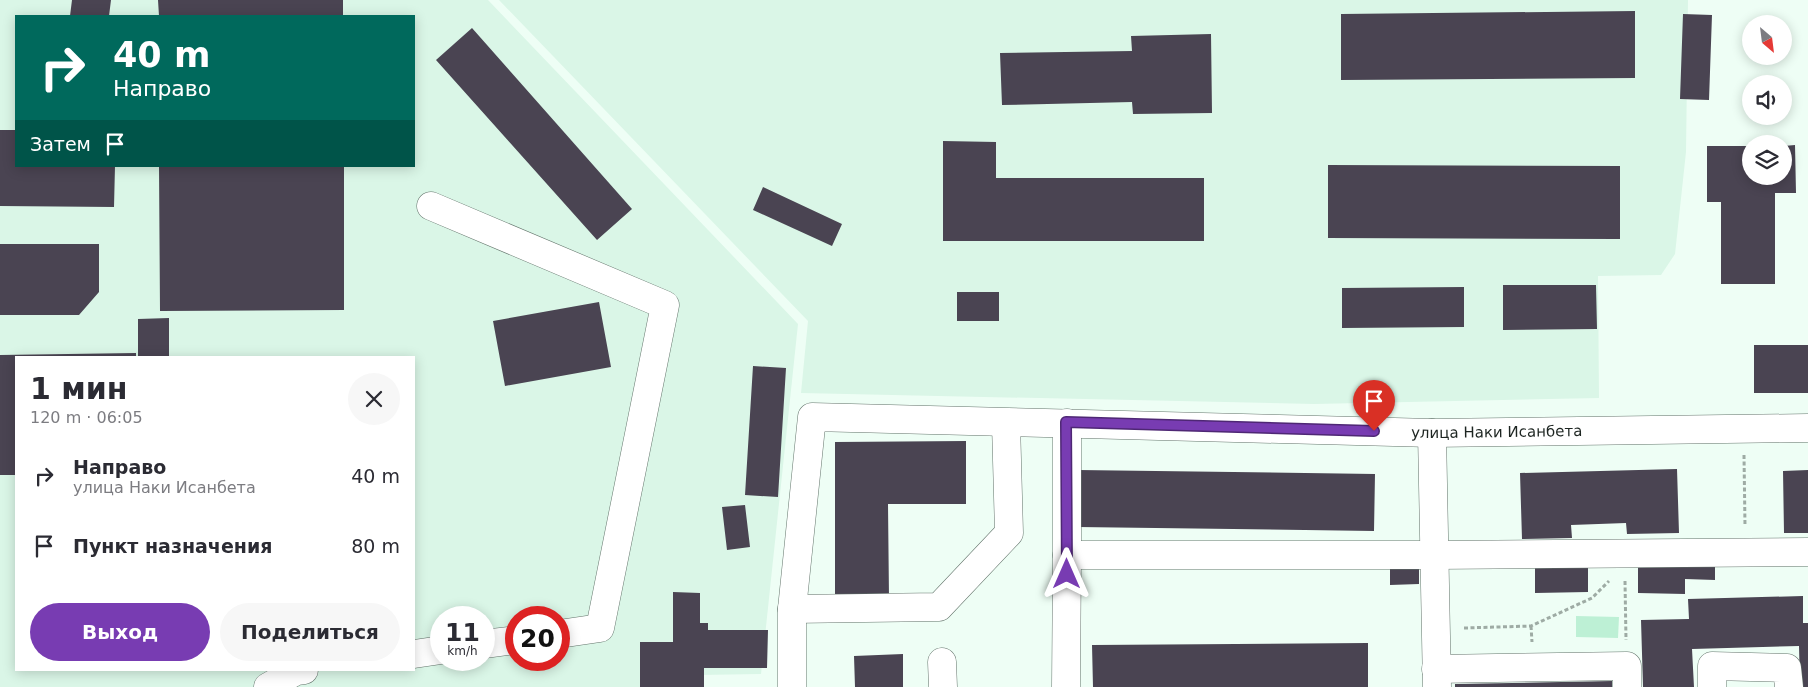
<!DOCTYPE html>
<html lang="ru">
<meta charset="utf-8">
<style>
:root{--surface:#fff;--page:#f7f7f7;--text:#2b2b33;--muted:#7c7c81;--accent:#783cb2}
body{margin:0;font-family:"DejaVu Sans",sans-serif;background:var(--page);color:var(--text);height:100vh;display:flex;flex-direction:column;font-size:19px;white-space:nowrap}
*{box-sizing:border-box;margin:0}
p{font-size:16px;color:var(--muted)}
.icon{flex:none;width:28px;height:28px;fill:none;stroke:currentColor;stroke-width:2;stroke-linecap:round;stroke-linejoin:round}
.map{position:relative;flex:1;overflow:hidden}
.sheet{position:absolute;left:15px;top:356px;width:400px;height:315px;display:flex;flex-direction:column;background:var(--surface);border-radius:0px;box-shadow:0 2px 12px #0003}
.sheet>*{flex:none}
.banner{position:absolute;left:15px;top:15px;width:400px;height:152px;border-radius:0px;box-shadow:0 2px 12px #0003;background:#00695c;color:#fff;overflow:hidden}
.needle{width:32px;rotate:152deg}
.controls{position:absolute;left:1742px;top:15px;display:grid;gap:10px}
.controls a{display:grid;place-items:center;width:50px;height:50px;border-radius:50%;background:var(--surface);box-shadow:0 2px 12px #0003;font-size:25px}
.speed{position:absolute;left:430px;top:606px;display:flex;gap:10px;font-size:25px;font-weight:700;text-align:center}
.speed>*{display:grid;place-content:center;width:65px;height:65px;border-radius:50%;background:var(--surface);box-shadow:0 2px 12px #0003;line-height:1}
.speed small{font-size:12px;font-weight:400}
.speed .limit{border:8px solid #d22;background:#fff;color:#111}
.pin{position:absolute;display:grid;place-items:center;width:42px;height:42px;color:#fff;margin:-51px -21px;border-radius:50% 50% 50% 0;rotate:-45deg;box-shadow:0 0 5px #0007}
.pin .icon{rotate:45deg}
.me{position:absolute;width:55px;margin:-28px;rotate:0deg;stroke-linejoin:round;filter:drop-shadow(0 0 4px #0008)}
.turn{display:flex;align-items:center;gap:18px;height:105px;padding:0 15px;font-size:22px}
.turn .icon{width:65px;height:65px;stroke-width:2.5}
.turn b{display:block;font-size:35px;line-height:42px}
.then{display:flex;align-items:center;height:48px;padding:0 15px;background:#0003;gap:10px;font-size:19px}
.round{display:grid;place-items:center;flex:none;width:52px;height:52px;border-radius:26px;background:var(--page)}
.head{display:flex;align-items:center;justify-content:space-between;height:85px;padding:0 15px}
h1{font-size:30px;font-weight:700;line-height:38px}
.button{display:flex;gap:10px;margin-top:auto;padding:10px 15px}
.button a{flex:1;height:58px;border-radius:30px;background:var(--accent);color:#fff;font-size:20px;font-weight:700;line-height:58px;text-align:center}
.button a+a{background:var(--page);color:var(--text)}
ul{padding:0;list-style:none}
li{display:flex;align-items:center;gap:15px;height:70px;padding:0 15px}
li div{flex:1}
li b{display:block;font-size:19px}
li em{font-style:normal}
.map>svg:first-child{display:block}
.built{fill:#daf6e7;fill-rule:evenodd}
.green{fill:#bdf0d5}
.building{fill:#4a4452}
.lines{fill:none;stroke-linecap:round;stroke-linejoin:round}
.minor-casing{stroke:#64756c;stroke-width:29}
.path{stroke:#9eaba4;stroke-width:3;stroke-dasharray:4 2.5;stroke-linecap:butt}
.minor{stroke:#fff;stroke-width:28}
.route-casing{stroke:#4e2774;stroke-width:12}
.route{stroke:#783cb2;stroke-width:9}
.labels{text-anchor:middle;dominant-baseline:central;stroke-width:5;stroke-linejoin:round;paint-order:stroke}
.street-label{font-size:15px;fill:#1d2521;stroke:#fff}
</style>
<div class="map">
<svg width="1808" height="687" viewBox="0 0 1808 687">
<rect width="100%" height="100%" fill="#eefef5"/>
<path class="built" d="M0,0H488L798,324L761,674L699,675V687H0ZM16,16H414V166H16ZM16,358H414V670H16ZM441,618H484V660H441ZM516,618H559V660H516Z
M499,0H1688L1686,152L1675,254L1661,275L1598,276L1599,398L1314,404L801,393L808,321Z"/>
<path class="green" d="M1576,616L1619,617L1618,638L1576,637Z"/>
<path class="building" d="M72,0H111L109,16H70Z
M158,0H343V16H159Z
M1635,11V78L1341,80V14Z
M1683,14L1712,15L1709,100L1680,99Z
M472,28L632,209L597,240L436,60Z
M1211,34L1212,113L1133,114L1132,102L1002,105L1000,53L1132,51L1131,36Z
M0,130H16V166H115L114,207L0,206Z
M943,141L996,142V178H1204V241H943Z
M1795,145L1796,193H1775V284H1721V202H1707V146H1751V176H1784V146Z
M1328,165L1620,166V239L1328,238Z
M159,166H344V310L160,311Z
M763,187L842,224L832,246L753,210Z
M0,244H99V292L79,315H0Z
M1503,285H1596L1597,329L1503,330Z
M1464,287V327L1342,328V288Z
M957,292H999V321H957Z
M599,302L611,367L505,386L493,321Z
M169,318V358H138V319Z
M1754,345H1808V393H1754Z
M136,353V358H16V475H0V355Z
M753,366L786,368L778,497L745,495Z
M966,441V504H888L889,598L835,599V442Z
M1677,469L1679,533L1627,534L1626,523L1571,525L1572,538L1522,539L1520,473Z
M1078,470L1375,474L1374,531L1078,527Z
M1808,470V533H1784L1783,471Z
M745,505L750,547L727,550L722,507Z
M1638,563L1715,564V580L1685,579V594L1638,593Z
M1419,566V584L1390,585V567Z
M1588,566V592L1535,593V567Z
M673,592L700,593V623H708V630H768L767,668H704V687H640V642H673Z
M1803,596V623H1808V687H1800L1799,646L1692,649L1694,687H1643L1641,620L1689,619L1688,599Z
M1368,643V687H1093L1092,645Z
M903,654V687H855L854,656Z
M1612,681V687H1455V684Z"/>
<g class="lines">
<g class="minor-casing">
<g id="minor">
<path d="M431,206L665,305L600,628L559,634"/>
<path d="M1067,423V555H1434L1808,552"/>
<path d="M1432,433L1437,687"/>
<path d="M792,609L939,607L1009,533L1006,423"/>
<path d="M484,644L516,640"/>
<path d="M414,654L441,650"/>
<path d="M942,662L943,687"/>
<path d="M1436,669L1627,666V687"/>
<path d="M268,687L296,671L304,670"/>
<path id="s1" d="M792,687V609L812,417L1432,433L1808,428"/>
<path d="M1066,687L1067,555"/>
<path d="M1712,687V666L1787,668L1789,687"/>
</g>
</g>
<path class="path" d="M1744,455L1745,526
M1625,581L1626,640
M1531,626L1532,642
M1464,628L1531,626L1592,598L1609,581"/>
<use href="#minor" class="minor"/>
</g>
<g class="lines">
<g class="route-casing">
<path id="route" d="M1067,574L1066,422L1374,431"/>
</g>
<use href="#route" class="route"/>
</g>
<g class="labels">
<g class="street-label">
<text stroke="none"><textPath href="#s1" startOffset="956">улица Наки Исанбета</textPath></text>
</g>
</g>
</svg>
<div class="controls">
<a><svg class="needle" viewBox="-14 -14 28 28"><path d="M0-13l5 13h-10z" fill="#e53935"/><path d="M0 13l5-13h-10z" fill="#7c7c81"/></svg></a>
<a><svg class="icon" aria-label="sound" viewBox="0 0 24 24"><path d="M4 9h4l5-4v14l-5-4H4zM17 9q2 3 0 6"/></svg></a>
<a><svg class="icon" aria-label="layers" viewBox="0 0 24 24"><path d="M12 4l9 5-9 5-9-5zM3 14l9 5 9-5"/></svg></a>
</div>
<div class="speed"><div>11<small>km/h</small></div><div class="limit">20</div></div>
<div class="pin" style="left:1374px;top:431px;background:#d93025"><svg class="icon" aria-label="arrive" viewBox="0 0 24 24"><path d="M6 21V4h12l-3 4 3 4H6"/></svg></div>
<svg class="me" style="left:1067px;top:574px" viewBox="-20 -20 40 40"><path d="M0-17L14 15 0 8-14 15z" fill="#783cb2" stroke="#fff" stroke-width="4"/></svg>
<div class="banner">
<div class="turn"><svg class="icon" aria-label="right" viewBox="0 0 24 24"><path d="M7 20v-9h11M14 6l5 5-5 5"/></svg><div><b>40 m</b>Направо</div></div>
<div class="then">Затем<svg class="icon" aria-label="arrive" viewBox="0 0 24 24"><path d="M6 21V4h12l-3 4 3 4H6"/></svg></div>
</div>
<section class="sheet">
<div class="head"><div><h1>1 мин</h1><p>120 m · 06:05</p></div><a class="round"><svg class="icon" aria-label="close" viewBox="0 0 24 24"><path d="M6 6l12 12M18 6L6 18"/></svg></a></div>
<ul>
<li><svg class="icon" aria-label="right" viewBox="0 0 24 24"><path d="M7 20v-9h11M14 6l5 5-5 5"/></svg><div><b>Направо</b><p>улица Наки Исанбета</p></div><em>40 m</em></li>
<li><svg class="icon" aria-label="arrive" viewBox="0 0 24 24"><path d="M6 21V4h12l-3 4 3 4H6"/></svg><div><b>Пункт назначения</b></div><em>80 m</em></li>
</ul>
<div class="button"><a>Выход</a><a>Поделиться</a></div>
</section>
</div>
